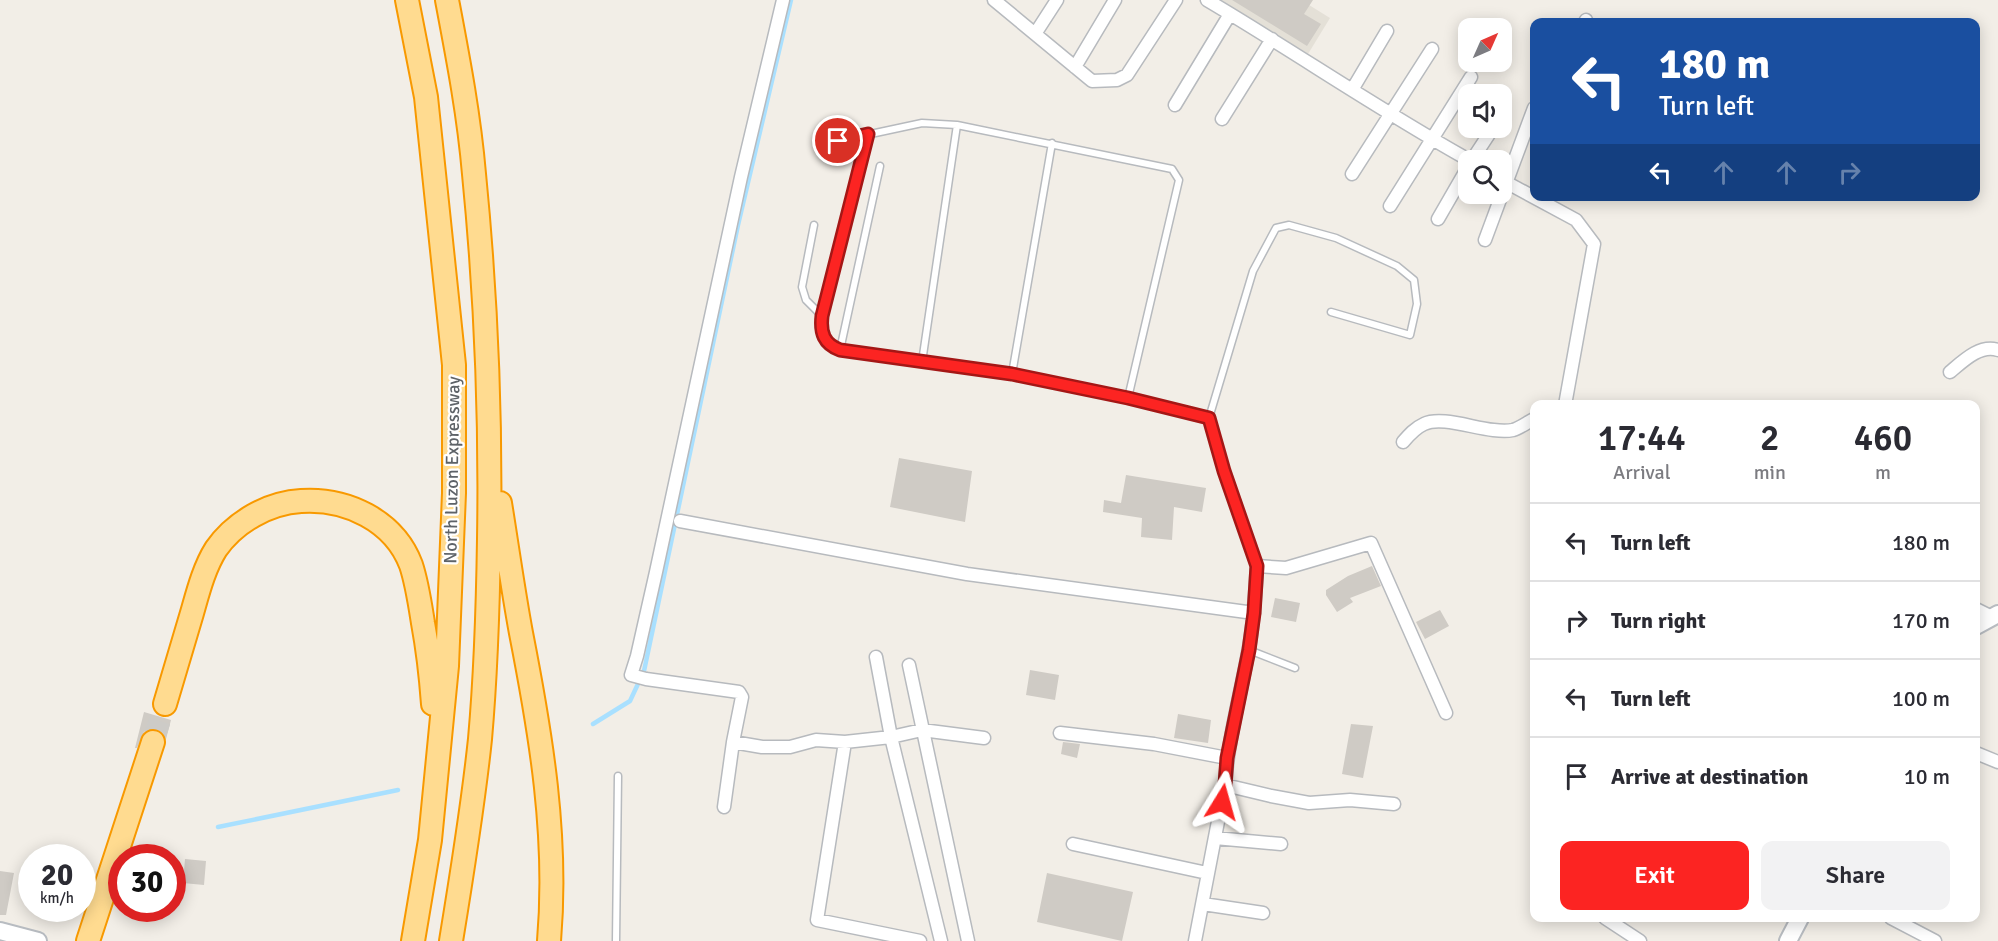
<!DOCTYPE html>
<style>
:root{--surface:#fff;--page:#f2f2f3;--text:#2b2b33;--muted:#7c7c81;--line:#e1e1e2;--accent:#fc2422}
body{margin:0;font-family:Signika,sans-serif;background:var(--page);color:var(--text);height:100vh;display:flex;flex-direction:column;font-size:22px;white-space:nowrap}
*{box-sizing:border-box;margin:0}
p{font-size:20px;color:var(--muted)}
.icon{flex:none;width:33px;height:33px;fill:none;stroke:currentColor;stroke-width:2;stroke-linecap:round;stroke-linejoin:round}
.map{position:relative;flex:1;overflow:hidden}
.details{position:absolute;left:1530px;top:400px;width:450px;height:522px;display:flex;flex-direction:column;background:var(--surface);border-radius:12px;box-shadow:0 3px 15px #0003}
.details>*{flex:none}
.hud{position:absolute;left:1530px;top:18px;width:450px;height:183px;border-radius:12px;box-shadow:0 3px 15px #0003;background:#1a4fa0;color:#fff;overflow:hidden}
.needle{width:39px;rotate:45deg}
.buttons{position:absolute;left:1458px;top:18px;display:grid;gap:12px}
.buttons a{display:grid;place-items:center;width:54px;height:54px;border-radius:12px;background:var(--surface);box-shadow:0 3px 15px #0003;font-size:30px}
.speed{position:absolute;left:18px;top:844px;display:flex;gap:12px;font-size:30px;font-weight:700;text-align:center}
.speed>*{display:grid;place-content:center;width:78px;height:78px;border-radius:50%;background:var(--surface);box-shadow:0 3px 15px #0003;line-height:1}
.speed small{font-size:15px;font-weight:400}
.speed .limit{border:9px solid #d22;background:#fff;color:#111}
.pin{position:absolute;display:grid;place-items:center;width:51px;height:51px;color:#fff;margin:-26px;border:3px solid #fff;border-radius:50%;box-shadow:0 2px 6px #0007}
.me{position:absolute;width:66px;margin:-33px;rotate:8deg;stroke-linejoin:round;filter:drop-shadow(0 0 4px #0008)}
.turn{display:flex;align-items:center;gap:21px;height:126px;padding:0 30px;font-size:27px}
.turn .icon{width:78px;height:78px;stroke-width:2.5}
.turn b{display:block;font-size:42px;line-height:51px}
.lanes{display:flex;align-items:center;height:57px;padding:0 30px;background:#0003;justify-content:center;gap:30px;direction:ltr}
.lanes .off{opacity:.35}
.eta{display:flex;justify-content:space-evenly;align-items:center;height:102px;text-align:center}
.eta b{font-size:36px;font-weight:600;line-height:42px}
.primary-button{display:flex;gap:12px;margin-top:auto;padding:12px 30px}
.primary-button a{flex:1;height:69px;border-radius:12px;background:var(--accent);color:#fff;font-size:24px;font-weight:600;line-height:69px;text-align:center}
.primary-button a+a{background:var(--page);color:var(--text)}
ul{padding:0;list-style:none}
li{display:flex;align-items:center;gap:18px;height:78px;padding:0 30px;border-top:2px solid var(--line)}
li div{flex:1}
li b{display:block;font-size:22px}
li em{font-style:normal}
.map>svg:first-child{display:block}
.education{fill:#e4e0d7}
.lines{fill:none;stroke-linecap:round;stroke-linejoin:round}
.stream{stroke:#a9e0ff;stroke-width:4.5}
.building{fill:#cfcbc5}
.highway-tunnel{stroke:#cdcbc7;stroke-width:22;stroke-dasharray:22 11;stroke-linecap:butt}
.lane-casing{stroke:#b7babe;stroke-width:9}
.street-casing{stroke:#b7babe;stroke-width:15}
.secondary-casing{stroke:#b8bcc1;stroke-width:20}
.highway-casing{stroke:#f89900;stroke-width:26}
.lane{stroke:#fff;stroke-width:6}
.street{stroke:#fff;stroke-width:12}
.secondary{stroke:#fff;stroke-width:16}
.highway{stroke:#ffdb90;stroke-width:22}
.route-casing{stroke:#a41716;stroke-width:15}
.route{stroke:#fc2422;stroke-width:10}
.labels{text-anchor:middle;dominant-baseline:central;stroke-width:4.5;stroke-linejoin:round;paint-order:stroke}
.street-label{font-size:18px;fill:#5e6368;stroke:#fff}
</style>
<div class="map">
<svg width="1998" height="941" viewBox="0 0 1998 941">
<rect width="100%" height="100%" fill="#f2eee7"/>
<path class="education" d="M1219,0H1301L1330,18L1308,54Z"/>
<g class="lines">
<path class="stream" d="M593,724L630,701L644,671L738,225L791,0
M218,827L398,790"/>
</g>
<path class="building" d="M1232,0H1313L1304,14L1321,24L1307,46Z
M899,458L972,471L965,522L890,507Z
M1126,475L1206,488L1202,512L1174,507L1172,540L1141,537L1142,518L1103,512L1104,500L1121,503Z
M1372,566L1381,586L1350,598L1353,602L1337,612L1326,595V590L1348,576Z
M1275,598L1300,603L1296,622L1271,617Z
M1440,610L1449,626L1425,639L1416,622Z
M1030,670L1059,675L1055,700L1026,695Z
M144,712L171,720L166,739L163,733L158,729H150L144,732L137,748H135Z
M1178,714L1211,720L1208,743L1174,738Z
M1351,724L1373,726L1363,778L1342,774Z
M1063,742L1080,744L1077,758L1061,754Z
M185,859L206,861L204,885L183,883Z
M0,871L14,873L6,915H0Z
M1047,873L1133,892L1122,941L1037,922Z"/>
<g class="lines">
<path class="highway-tunnel" d="M153,742L165,704"/>
<g class="lane-casing">
<path id="lane" d="M838,141L922,123L957,125
M880,166L840,350L1012,374L1128,398L1209,418
M814,225L802,287L806,300L822,316
M840,350C824,344 820,333 822,316L868,134
M922,362L957,125L1172,169L1179,180L1128,398
M1012,374L1052,143
M1257,566L1224,471L1209,418L1253,271L1276,228L1289,225L1336,238L1397,266L1414,280L1417,304L1410,335L1331,312
M1249,650L1295,668
M616,941L618,776"/>
</g>
<g class="street-casing">
<path id="street" d="M994,0L1092,81L1117,80L1127,75L1176,0
M1207,0C1295,52 1379,110 1469,160
M1585,22L1586,20
M1035,34L1057,0
M1075,67L1115,0
M1352,90L1387,31
M1175,105L1230,14
M1222,119L1272,39
M1472,160L1493,128
M1352,174L1432,49
M1502,180L1576,220L1594,244L1565,405
M1390,206L1471,77
M1438,219L1468,167
M1485,240L1534,108
M1950,372C1963,361 1980,344 1998,350
M1403,442C1409,435 1415,428 1424,424C1445,414 1488,435 1513,430C1520,428 1528,422 1534,419
M680,521L967,574L1254,613
M1976,609L1992,617
M876,657L891,737L941,941
M909,665L968,941
M1060,733L1154,744L1227,758
M733,742L762,747H790L816,740L845,742L891,737L922,730L984,738
M845,742L817,920L920,941
M1976,753L1998,762
M1225,785L1271,796L1309,803L1350,800L1394,804
M724,807L733,742L742,697L739,692L646,679L631,675L637,656L656,572L741,177L783,0
M1215,838L1281,844
M1073,844L1207,873
M1203,904L1263,913
M1605,918L1640,941
M1891,918L1935,941
M1195,941L1225,785C1228,740 1240,697 1248,653C1254,624 1255,595 1257,566L1286,568L1371,543L1446,713"/>
</g>
<g class="secondary-casing">
<path id="secondary" d="M1976,626L1998,614
M0,931L38,941
M1788,941L1800,918"/>
</g>
<g class="highway-casing">
<path id="highway" d="M407,0L426,97L454,365V493L447,666L430,840L413,941
M447,0C458,58 469,115 474,174C486,295 491,417 489,539C488,606 486,672 480,739C473,806 462,874 451,941
M500,503C507,546 513,590 521,633C541,735 558,837 549,941
M165,704C174,674 183,643 192,613C198,592 204,568 216,549C235,522 268,503 301,501C346,498 394,520 411,565C417,583 420,604 423,623C428,650 431,677 433,704
M88,941L153,742"/>
</g>
<use href="#lane" class="lane"/>
<use href="#street" class="street"/>
<use href="#secondary" class="secondary"/>
<use href="#highway" class="highway"/>
</g>
<g class="lines">
<g class="route-casing">
<path id="route" d="M838,141L868,134L822,316C820,333 824,344 840,350L1012,374L1128,398L1209,418L1224,471L1257,566L1254,613L1249,650L1227,758L1225,785L1222,802"/>
</g>
<use href="#route" class="route"/>
</g>
<g class="labels">
<g class="street-label">
<text transform="translate(452 470) rotate(-89)">North Luzon Expressway</text>
</g>
</g>
</svg>
<div class="buttons">
<a><svg class="needle" viewBox="-14 -14 28 28"><path d="M0-13l5 13h-10z" fill="#e53935"/><path d="M0 13l5-13h-10z" fill="#7c7c81"/></svg></a>
<a><svg class="icon" aria-label="sound" viewBox="0 0 24 24"><path d="M4 9h4l5-4v14l-5-4H4zM17 9q2 3 0 6"/></svg></a>
<a><svg class="icon" aria-label="search" viewBox="0 0 24 24"><circle cx="10" cy="10" r="6"/><path d="M15 15l6 6"/></svg></a>
</div>
<div class="speed"><div>20<small>km/h</small></div><div class="limit">30</div></div>
<div class="pin" style="left:838px;top:141px;background:#d93025"><svg class="icon" aria-label="arrive" viewBox="0 0 24 24"><path d="M6 21V4h12l-3 4 3 4H6"/></svg></div>
<svg class="me" style="left:1222px;top:802px" viewBox="-20 -20 40 40"><path d="M0-17L14 15 0 8-14 15z" fill="#fc2422" stroke="#fff" stroke-width="4"/></svg>
<div class="hud">
<div class="turn"><svg class="icon" aria-label="left" viewBox="0 0 24 24"><path d="M17 20v-9H6M10 6l-5 5 5 5"/></svg><div><b>180 m</b>Turn left</div></div>
<div class="lanes"><svg class="icon" aria-label="left" viewBox="0 0 24 24"><path d="M17 20v-9H6M10 6l-5 5 5 5"/></svg><svg class="icon off" aria-label="ahead" viewBox="0 0 24 24"><path d="M12 20V5M6 11l6-6 6 6"/></svg><svg class="icon off" aria-label="ahead" viewBox="0 0 24 24"><path d="M12 20V5M6 11l6-6 6 6"/></svg><svg class="icon off" aria-label="right" viewBox="0 0 24 24"><path d="M7 20v-9h11M14 6l5 5-5 5"/></svg></div>
</div>
<section class="details">
<div class="eta">
<div><b>17:44</b><p>Arrival</p></div>
<div><b>2</b><p>min</p></div>
<div><b>460</b><p>m</p></div>
</div>
<ul>
<li><svg class="icon" aria-label="left" viewBox="0 0 24 24"><path d="M17 20v-9H6M10 6l-5 5 5 5"/></svg><div><b>Turn left</b></div><em>180 m</em></li>
<li><svg class="icon" aria-label="right" viewBox="0 0 24 24"><path d="M7 20v-9h11M14 6l5 5-5 5"/></svg><div><b>Turn right</b></div><em>170 m</em></li>
<li><svg class="icon" aria-label="left" viewBox="0 0 24 24"><path d="M17 20v-9H6M10 6l-5 5 5 5"/></svg><div><b>Turn left</b></div><em>100 m</em></li>
<li><svg class="icon" aria-label="arrive" viewBox="0 0 24 24"><path d="M6 21V4h12l-3 4 3 4H6"/></svg><div><b>Arrive at destination</b></div><em>10 m</em></li>
</ul>
<div class="primary-button"><a>Exit</a><a>Share</a></div>
</section>
</div>
